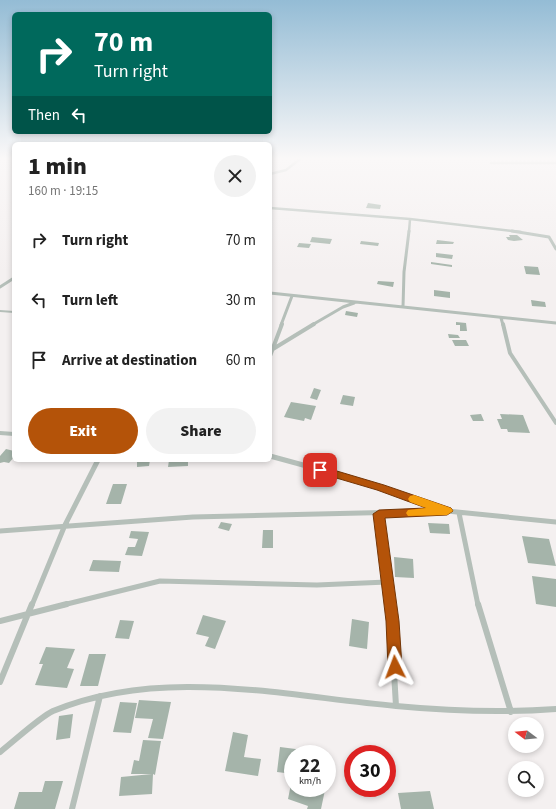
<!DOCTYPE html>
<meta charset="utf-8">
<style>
:root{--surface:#fff;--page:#f2f2f2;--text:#222;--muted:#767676;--accent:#b45309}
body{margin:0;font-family:"Source Sans 3",sans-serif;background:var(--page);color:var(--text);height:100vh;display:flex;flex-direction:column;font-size:15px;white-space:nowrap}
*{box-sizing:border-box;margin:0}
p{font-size:13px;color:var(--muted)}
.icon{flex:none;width:22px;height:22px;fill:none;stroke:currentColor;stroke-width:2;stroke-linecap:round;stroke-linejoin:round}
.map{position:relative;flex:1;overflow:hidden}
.details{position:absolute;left:12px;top:142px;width:260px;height:320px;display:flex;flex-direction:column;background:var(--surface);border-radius:6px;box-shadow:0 2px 6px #0003}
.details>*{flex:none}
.guide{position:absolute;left:12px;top:12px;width:260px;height:122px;border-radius:6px;box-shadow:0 2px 6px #0003;background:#00695c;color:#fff;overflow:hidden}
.needle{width:26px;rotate:286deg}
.controls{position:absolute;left:508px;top:717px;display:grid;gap:8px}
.controls a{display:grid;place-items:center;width:36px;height:36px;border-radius:50%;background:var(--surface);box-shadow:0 2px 6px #0003;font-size:20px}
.speed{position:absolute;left:284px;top:745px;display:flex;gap:8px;font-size:20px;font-weight:700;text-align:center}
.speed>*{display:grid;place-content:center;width:52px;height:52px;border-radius:50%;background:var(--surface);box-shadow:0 2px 6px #0003;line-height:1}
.speed small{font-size:10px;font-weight:400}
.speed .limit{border:6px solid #d22;background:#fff;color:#111}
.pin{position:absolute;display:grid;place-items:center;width:34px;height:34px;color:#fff;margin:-17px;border-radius:8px;box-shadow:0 2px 6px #0006}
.me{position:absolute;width:44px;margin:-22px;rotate:357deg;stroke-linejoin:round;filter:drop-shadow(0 0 3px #0008)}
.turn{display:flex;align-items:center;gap:14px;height:84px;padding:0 16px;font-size:18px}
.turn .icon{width:52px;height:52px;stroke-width:2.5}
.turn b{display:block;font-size:28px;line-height:34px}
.then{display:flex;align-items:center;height:38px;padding:0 16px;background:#0003;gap:8px;font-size:15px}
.round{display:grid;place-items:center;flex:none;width:42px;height:42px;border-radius:21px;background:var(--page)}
.head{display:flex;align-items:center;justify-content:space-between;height:68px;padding:0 16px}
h1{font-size:24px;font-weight:800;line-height:30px}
.action{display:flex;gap:8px;margin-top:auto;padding:8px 16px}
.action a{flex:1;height:46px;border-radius:24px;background:var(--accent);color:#fff;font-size:16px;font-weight:800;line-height:46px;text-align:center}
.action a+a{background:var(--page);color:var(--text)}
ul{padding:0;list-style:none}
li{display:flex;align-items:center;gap:12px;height:60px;padding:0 16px}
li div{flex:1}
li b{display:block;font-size:15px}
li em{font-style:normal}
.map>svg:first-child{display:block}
.building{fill:#a5b4aa}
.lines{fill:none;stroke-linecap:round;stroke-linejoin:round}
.service{stroke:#b5bfb9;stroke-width:2}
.minor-far4{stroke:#b5bfb9;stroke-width:2.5}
.minor-far3{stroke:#b5bfb9;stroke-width:3}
.minor-far2{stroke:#b5bfb9;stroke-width:4}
.minor-far1{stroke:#b5bfb9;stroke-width:5}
.minor{stroke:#b5bfb9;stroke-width:6}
.route{fill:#b45309;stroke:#753606}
.slow{fill:#f59e0b}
</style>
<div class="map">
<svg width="556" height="809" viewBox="0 0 556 809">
<rect width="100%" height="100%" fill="#f4f0f0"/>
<path class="building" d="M368,203L381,205L380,209L366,208Z
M509,235H517L523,240L514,241L508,240L506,237H510Z
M312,237L332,239L330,244L310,242Z
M437,240L454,242L453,244H436Z
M361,241L379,243L378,246L360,244Z
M299,243L311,244L309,248L297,247Z
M436,253L453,255L452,259L436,257Z
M431,262L452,265V267L431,264Z
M524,266L538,267L540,275L526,274Z
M378,281L394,282L393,287L377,284Z
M434,290L450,292V298L434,296Z
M531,300L545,302L546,307L532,306Z
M346,311L358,313L357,317L345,315Z
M456,322L466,323L467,331H460V325H456Z
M448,334L458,335L460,338H449Z
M452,340H466L469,346H455Z
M314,388L321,390L317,400L310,398Z
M343,395L355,397L353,406L340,404Z
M291,402L316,406L311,420L305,418L304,421L284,417Z
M481,414L484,421H473L470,415Z
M500,414L523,415L530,433L508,432L507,429H501L497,419H502Z
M6,449L14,451V457L9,463L4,462L0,463V456Z
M137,460H150L149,466L137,467Z
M169,460H188V466L168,467Z
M113,484H127L121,504H106Z
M221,522L232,524L229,531L218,528Z
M428,523L449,524L450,534L430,533Z
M263,530H273V548H262Z
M131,531L149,532L142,556L125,555L128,547H135L138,539L129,538Z
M522,536L549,539L556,566L528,563Z
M394,557L413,559L414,578L395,577Z
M93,560L121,561L119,572L89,571Z
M532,576L556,579V607L536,604Z
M203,615L226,621L215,649L205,646L209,637L196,634Z
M352,619L369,622L367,649L349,646Z
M120,620L134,621L129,639L115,638Z
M46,647L75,649L67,668L74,669L67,688L35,685L43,664H39Z
M89,654H106L98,686H80Z
M139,700L171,702L163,739L148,738L153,719L135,718Z
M120,702L137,703L131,733L113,732Z
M73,714L70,738L56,740L59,716Z
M233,732L248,735L244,757L261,759L258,776L225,771Z
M143,740L161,741L155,775L153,774L152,794L119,796L121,777L152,774H131L134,760L139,761Z
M280,747L311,751V754H293V774L277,772Z
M292,779L293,788H317L325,790L321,809H307L308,806L288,799Z
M45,781H63L55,809H14L19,792H42Z
M430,791L434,809H401L398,793Z"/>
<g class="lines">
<path class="service" d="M0,311L14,312"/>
<path class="minor-far4" d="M491,163H556
M270,174L286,170L300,159
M270,208L410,219L521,232
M409,232L410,219"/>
<path class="minor-far3" d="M512,231L549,237L556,249
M0,287L14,278
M270,293L556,323
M403,307L404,272L409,231
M501,318L503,325
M281,325L292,296
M312,325L343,307L354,303"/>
<path class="minor-far2" d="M503,324L510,353L556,423
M273,349L314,324
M270,356L282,324
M0,433L14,434"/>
<path class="minor-far1" d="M270,456L358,480L445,511
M459,513L478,605
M379,514L390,605
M0,531L193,517L447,511L556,522
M32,605L65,525L98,460
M63,605L160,581L317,585L387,582"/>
<path class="minor" d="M390,604L396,706
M478,604L511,712
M0,621L67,604
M0,682L32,604
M0,752C13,742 40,717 53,711C162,666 283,696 396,706C449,711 503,713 556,709
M72,809L100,696"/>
</g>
<linearGradient id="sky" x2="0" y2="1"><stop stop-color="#94bcd5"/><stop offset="0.58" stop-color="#faf8f8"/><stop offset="1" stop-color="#faf8f8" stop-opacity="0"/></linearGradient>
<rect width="556" height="273" fill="url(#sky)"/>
<path class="route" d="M320,466L384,485L451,508L453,511L447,515L385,518L399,621L402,667L400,671L395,673L390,671L388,667L386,621L373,514L379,510L426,508L377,490L316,472L315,470L316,467Z"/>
<path class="slow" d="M414,495L451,508L453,511L447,515L408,516L406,513L408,510L426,508L410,502L408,499L410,496Z"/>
</svg>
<div class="controls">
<a><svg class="needle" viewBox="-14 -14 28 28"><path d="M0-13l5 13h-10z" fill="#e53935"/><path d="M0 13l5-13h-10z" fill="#767676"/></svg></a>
<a><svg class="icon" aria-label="search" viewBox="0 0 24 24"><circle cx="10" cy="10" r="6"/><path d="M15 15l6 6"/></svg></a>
</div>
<div class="speed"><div>22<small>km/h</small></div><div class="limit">30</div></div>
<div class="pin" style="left:320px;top:470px;background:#d93025"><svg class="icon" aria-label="arrive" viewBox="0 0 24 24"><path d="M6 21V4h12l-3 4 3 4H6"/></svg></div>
<svg class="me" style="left:395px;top:667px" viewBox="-20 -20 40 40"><path d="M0-17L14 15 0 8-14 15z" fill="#b45309" stroke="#fff" stroke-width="4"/></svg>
<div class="guide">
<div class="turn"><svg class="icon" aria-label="right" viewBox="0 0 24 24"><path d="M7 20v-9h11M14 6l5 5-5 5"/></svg><div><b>70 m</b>Turn right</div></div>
<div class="then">Then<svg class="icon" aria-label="left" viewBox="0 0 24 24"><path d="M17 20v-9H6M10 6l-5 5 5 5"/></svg></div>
</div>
<section class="details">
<div class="head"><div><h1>1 min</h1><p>160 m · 19:15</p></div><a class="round"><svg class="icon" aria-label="close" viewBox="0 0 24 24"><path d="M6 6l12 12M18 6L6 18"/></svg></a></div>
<ul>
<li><svg class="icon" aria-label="right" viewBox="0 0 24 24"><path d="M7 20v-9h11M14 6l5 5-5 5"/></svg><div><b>Turn right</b></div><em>70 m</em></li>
<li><svg class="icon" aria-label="left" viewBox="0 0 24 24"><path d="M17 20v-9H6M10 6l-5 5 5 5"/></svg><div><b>Turn left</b></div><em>30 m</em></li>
<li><svg class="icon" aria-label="arrive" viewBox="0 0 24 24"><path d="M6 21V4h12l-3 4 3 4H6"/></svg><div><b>Arrive at destination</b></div><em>60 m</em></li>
</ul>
<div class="action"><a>Exit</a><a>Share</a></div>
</section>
</div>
